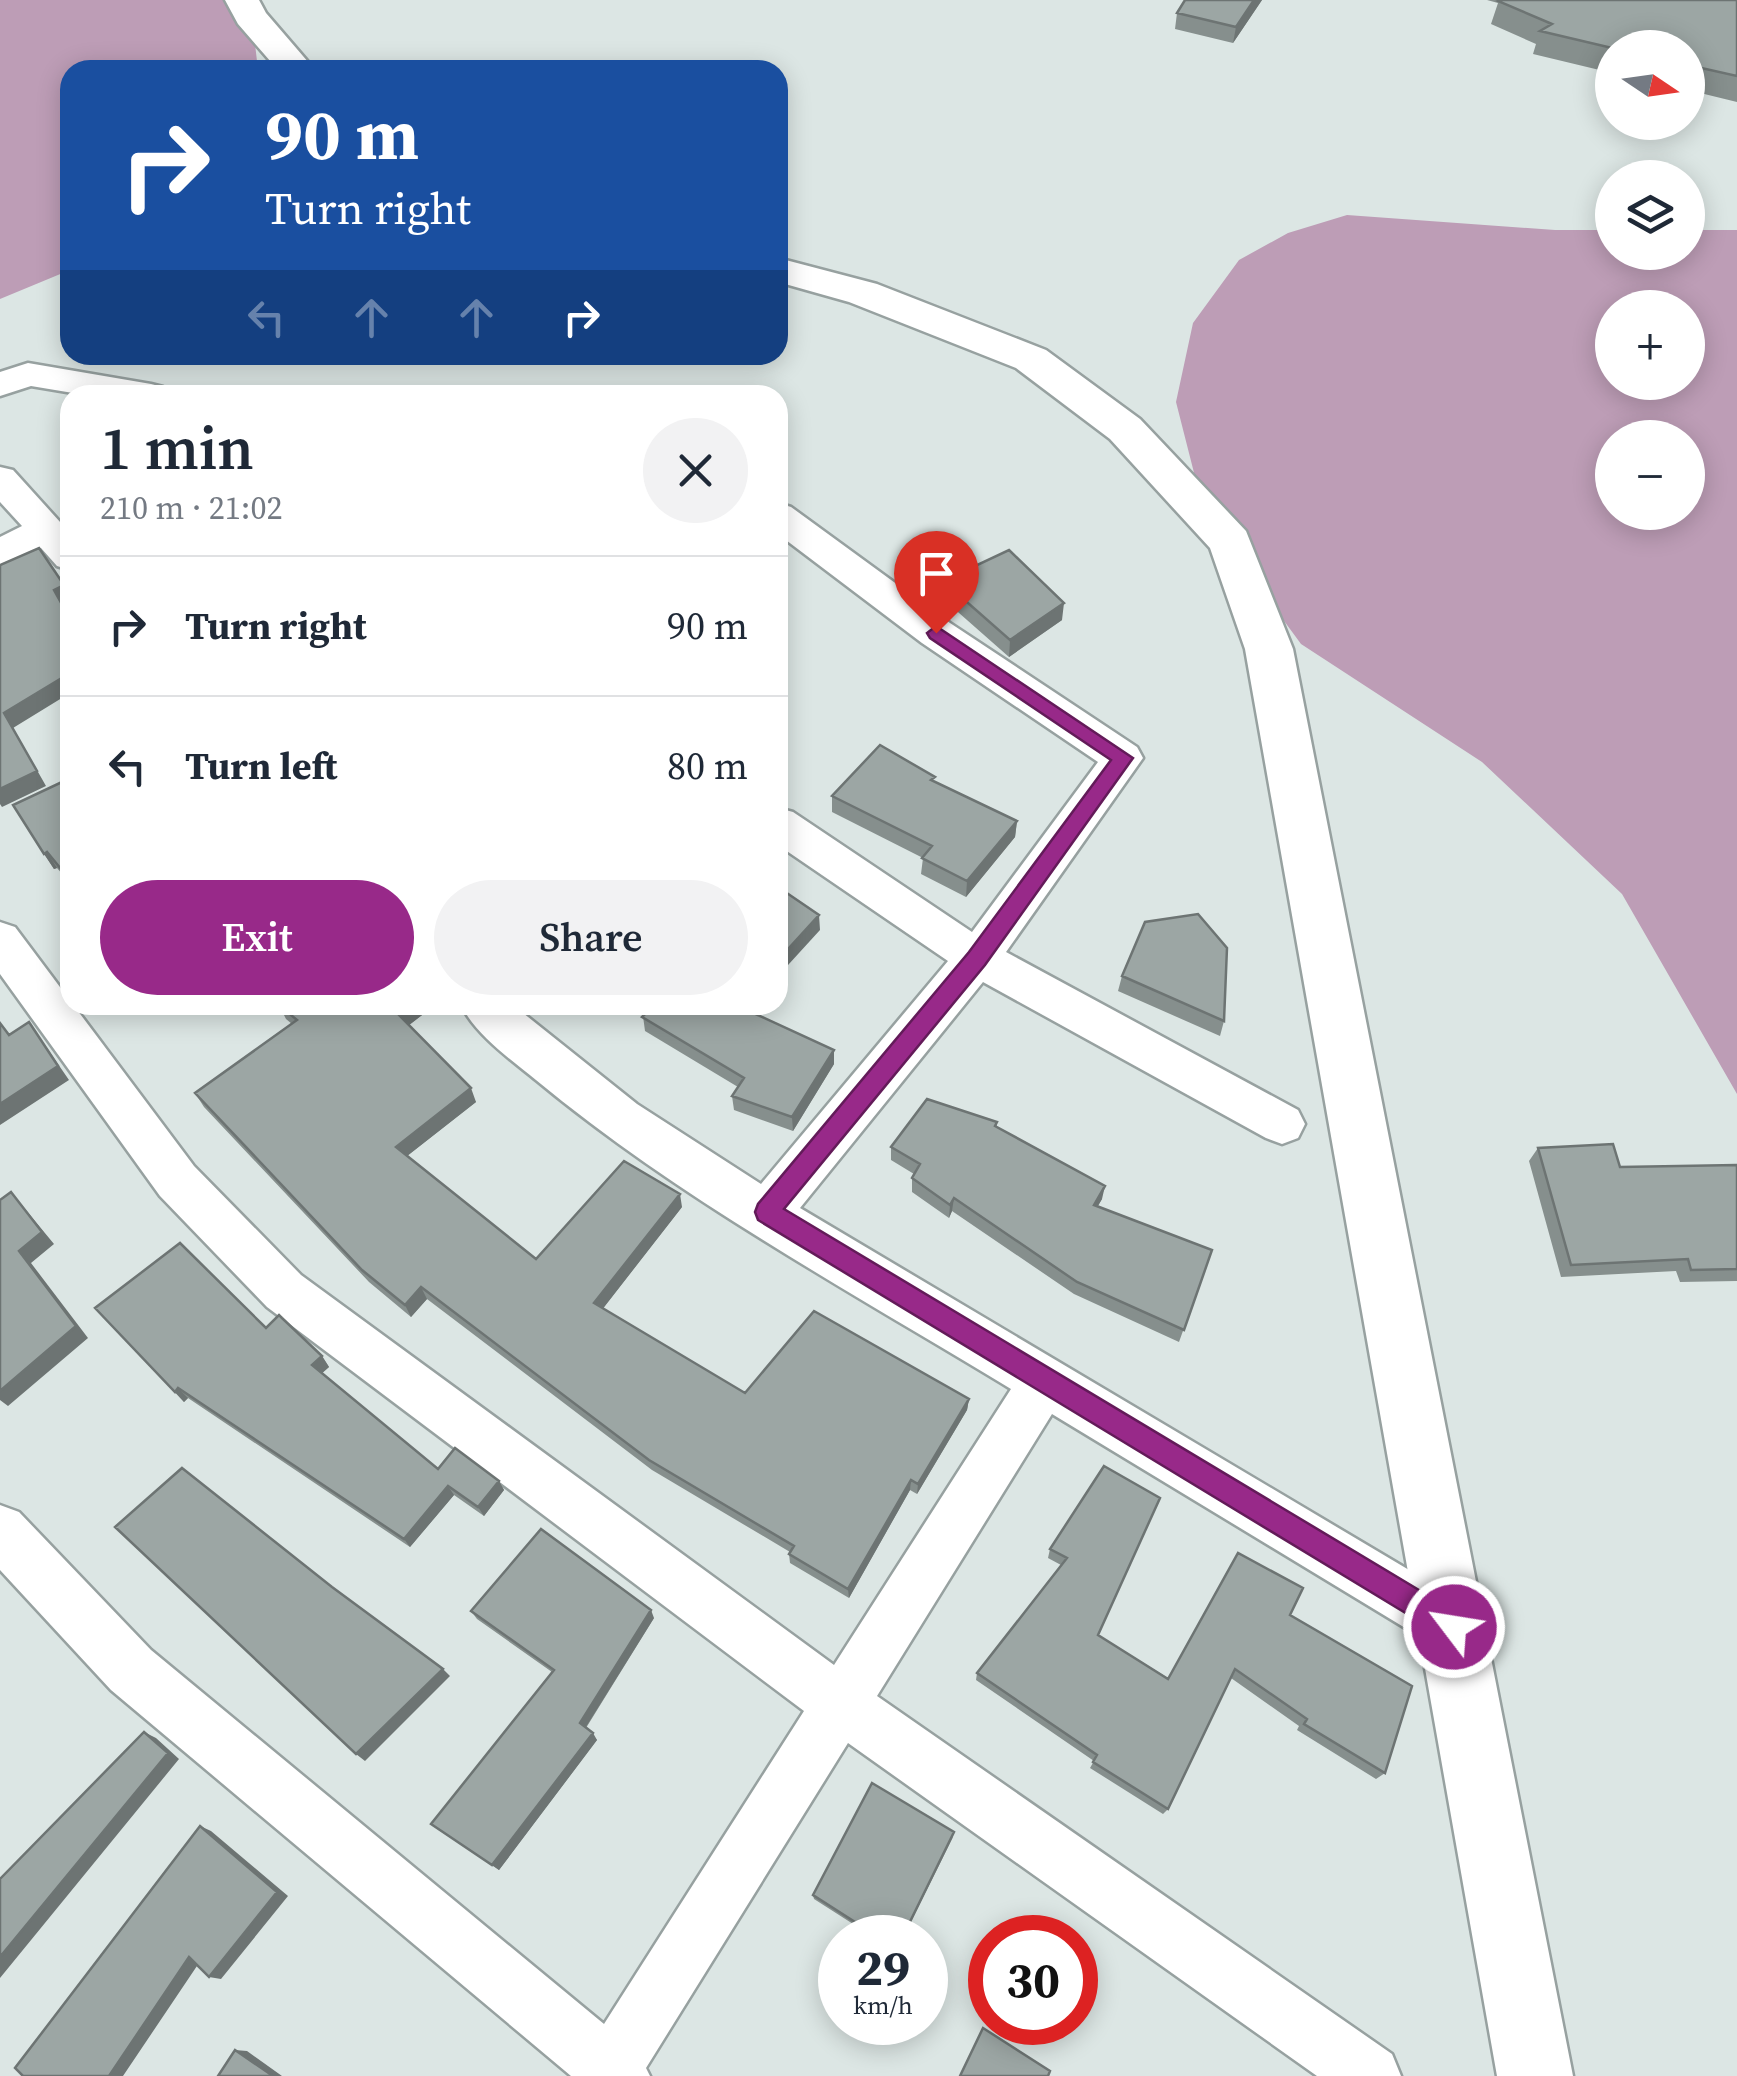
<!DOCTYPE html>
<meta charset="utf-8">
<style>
:root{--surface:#fff;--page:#f2f2f3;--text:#1f2937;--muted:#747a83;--line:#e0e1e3;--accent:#982989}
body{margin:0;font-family:"Source Serif 4",serif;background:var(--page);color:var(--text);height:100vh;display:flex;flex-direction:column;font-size:38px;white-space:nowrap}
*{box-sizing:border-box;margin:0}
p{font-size:32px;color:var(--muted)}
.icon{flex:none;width:55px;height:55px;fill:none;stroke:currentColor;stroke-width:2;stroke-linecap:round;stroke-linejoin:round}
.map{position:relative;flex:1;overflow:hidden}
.panel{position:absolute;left:60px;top:385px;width:728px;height:630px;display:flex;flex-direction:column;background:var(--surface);border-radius:30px;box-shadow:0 5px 25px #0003}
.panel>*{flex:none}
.guide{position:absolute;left:60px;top:60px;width:728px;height:305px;border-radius:30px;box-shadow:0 5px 25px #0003;background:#1a4fa0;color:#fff;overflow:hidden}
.needle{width:65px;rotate:103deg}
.controls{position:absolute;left:1595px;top:30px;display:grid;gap:20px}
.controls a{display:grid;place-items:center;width:110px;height:110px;border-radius:50%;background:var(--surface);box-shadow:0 5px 25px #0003;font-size:50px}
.speed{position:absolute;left:818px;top:1915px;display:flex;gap:20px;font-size:50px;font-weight:700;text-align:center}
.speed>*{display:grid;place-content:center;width:130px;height:130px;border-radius:50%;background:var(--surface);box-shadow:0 5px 25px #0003;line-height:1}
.speed small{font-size:25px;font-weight:400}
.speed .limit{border:15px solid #d22;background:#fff;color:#111}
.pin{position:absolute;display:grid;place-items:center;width:85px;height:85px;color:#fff;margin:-102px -42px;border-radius:50% 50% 50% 0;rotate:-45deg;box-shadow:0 0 10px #0007}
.pin .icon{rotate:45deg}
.me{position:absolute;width:110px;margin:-55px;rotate:301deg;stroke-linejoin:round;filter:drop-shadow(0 0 8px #0008)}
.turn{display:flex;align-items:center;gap:35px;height:210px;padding:0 40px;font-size:45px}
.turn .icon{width:130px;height:130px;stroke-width:2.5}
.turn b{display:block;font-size:70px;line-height:85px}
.lanes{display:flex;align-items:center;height:95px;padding:0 40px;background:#0003;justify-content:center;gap:50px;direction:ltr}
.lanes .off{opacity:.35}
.round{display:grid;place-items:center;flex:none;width:105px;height:105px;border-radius:52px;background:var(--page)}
.head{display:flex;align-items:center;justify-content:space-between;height:170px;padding:0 40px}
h1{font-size:60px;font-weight:600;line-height:75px}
.primary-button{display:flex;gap:20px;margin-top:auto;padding:20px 40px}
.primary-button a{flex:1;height:115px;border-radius:60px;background:var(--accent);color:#fff;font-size:40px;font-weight:600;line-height:115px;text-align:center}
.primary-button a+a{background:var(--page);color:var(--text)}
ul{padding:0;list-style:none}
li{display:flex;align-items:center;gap:30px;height:140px;padding:0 40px;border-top:2px solid var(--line)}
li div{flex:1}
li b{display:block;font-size:38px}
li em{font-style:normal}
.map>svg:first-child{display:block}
.forest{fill:#bd9db6;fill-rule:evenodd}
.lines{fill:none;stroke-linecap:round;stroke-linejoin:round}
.street-casing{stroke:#97a1a0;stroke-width:5}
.secondary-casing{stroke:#97a1a0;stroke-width:5}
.street{fill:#fff;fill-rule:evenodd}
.secondary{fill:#fff;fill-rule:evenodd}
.wall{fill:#868f8d}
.shaded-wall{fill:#6d7473}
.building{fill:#9ca6a4;stroke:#6d7473;stroke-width:2.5}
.route{fill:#982989;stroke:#631b59;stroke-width:2.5}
</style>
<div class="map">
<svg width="1737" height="2076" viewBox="0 0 1737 2076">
<rect width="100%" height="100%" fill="#dce6e4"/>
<path class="forest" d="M0,0H250L258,70H70V270L0,299Z
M1347,215L1555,230H1612V252H1688V230H1737V1094L1622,894L1482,762L1301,644L1204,512L1176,402L1193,323L1239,260L1288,233ZM1612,308H1688V382H1612ZM1612,438H1688V512H1612Z"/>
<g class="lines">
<g class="street-casing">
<path id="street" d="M28,363L151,384L163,387L168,395H85L31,386L0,396V372Z
M0,467L13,470L70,533V570L57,566L41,548L0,565V537L22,526L0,502Z
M778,503L791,507L950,623L1137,747L1143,758L1006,952L1298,1110L1305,1124L1298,1138L1282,1144L1266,1138L983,982L800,1208L1473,1608L1481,1627L1473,1646L1454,1654L1435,1646L1052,1414L877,1696L1392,2054L1401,2076H1317L848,1743L646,2068L650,2076H571L111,1690L0,1570V1505L19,1512L151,1650L604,2024L804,1711L267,1307L160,1196L0,974V922L15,927L194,1166L301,1275L834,1665L1011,1389C853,1293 678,1198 536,1080C510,1059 476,1035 461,1005H513L637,1104L761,1184L948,961L778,845V808L793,812L972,932L1098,762L922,643L778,534Z"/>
</g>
<g class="secondary-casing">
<path id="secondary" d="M225,0H259L266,13L315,70H278L238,24Z
M778,258L877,284L1046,350L1140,419L1246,531L1293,649L1573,2076H1497L1245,649L1210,548L1110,439L1016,368L849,302L778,282Z"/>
</g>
<use href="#street" class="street"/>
<use href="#secondary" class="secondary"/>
</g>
<path class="wall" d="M1185,0H1262L1233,43L1175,29L1177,13Z
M1487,0H1737V102L1688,90V48H1612V73L1533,54L1536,44L1491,24L1498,3Z
M943,581L1062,620L1009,657L942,598Z
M62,782L70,795V883L57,868L54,869L13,805Z
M935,782L1017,821L1015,837L966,897L921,874L923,858L832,812V796Z
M1122,976L1224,1021L1220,1036L1118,991Z
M279,1005H424L426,1012L409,1025L476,1102L407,1156L536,1259L682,1207L603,1308L745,1393L969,1399L967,1410L917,1494L910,1490L849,1598L790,1563L789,1554L790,1552L652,1470L427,1299L411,1317L369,1282L204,1107L195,1093L292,1024L286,1019Z
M628,1005H751L746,1011L834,1064L793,1131L734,1110L732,1096L738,1087L645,1031L643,1016Z
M997,1122V1127L1102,1199L1097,1207L1212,1250L1179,1342L1074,1294L952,1211L949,1218L912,1192V1178L914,1174L891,1160V1147Z
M1538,1148L1620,1167L1737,1165V1281L1680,1282L1676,1271L1561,1277L1529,1161Z
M95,1308L266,1328L322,1356L329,1367L322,1373L438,1469L499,1481L504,1490L484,1516L454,1495L410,1547L188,1398L184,1402Z
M1104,1466L1098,1635L1168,1678L1290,1615L1385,1773L1376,1779L1297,1730L1299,1726L1231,1678L1168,1809L1163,1814L1090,1768L1094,1761L976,1680L977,1673L1061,1565L1048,1558L1050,1549Z
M471,1611L654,1618L586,1728L597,1740L499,1870L431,1824L552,1672L477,1619Z
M953,1837L903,1938H875L814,1899L813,1895Z"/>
<path class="shaded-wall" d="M1254,0H1262L1233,43L1236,27Z
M64,585L70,597V602L62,606L54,590Z
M1064,603L1062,620L1009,657L1010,640Z
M70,673V693L13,728L46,786L2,807L0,804V789L4,713Z
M1017,821L1015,837L966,897L967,881Z
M47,852L57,868L54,869L44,854Z
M819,915L820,930L778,976V960Z
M410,1005H424L426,1012L404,1029L398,1014Z
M736,1005H751L737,1020Z
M29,1022L69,1080L0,1125V1104Z
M834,1050V1064L793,1131L792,1117Z
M471,1088L476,1102L402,1160L396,1147Z
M1105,1186L1102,1199L1091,1218L1094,1205Z
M11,1192L54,1244L31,1263L88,1338L8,1406L0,1400V1391L19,1251Z
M680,1194L682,1207L598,1315L594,1303Z
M954,1198L952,1211L949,1218L950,1205Z
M421,1287L427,1299L411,1317L405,1305Z
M322,1356L329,1367L320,1375L312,1365Z
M178,1388L188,1398L184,1402L175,1392Z
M969,1399L967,1410L917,1494L918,1484Z
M911,1480L910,1490L849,1598L848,1589Z
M499,1481L504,1490L484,1516L478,1507Z
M448,1486L454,1495L410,1547L404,1539Z
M651,1610L654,1618L584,1730L580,1723Z
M443,1669L450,1676L365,1761L356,1754Z
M144,1732L156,1738L179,1759L0,1978V1957Z
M593,1733L597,1740L499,1870L492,1865Z
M200,1826L211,1831L288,1896L221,1979L209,1977Z
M189,1957L201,1960L123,2076H109Z
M235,2050L247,2051L282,2076H273Z"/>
<path class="building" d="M1185,0H1254L1236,27L1177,13Z
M1500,0H1737V76L1688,65V48H1612L1540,31L1552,24L1498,1Z
M39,548L64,585L54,590L70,619V673L4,713L37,771L0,789V565Z
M1009,550L1064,603L1010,640L943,581Z
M880,745L935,777L931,780L1017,821L967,881L922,858L932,846L832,796Z
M62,782L70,799V880L47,852L44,854L13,805Z
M778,887L819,915L778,960Z
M1198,914L1227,948L1224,1021L1122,976L1145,922Z
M279,1005H410L398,1014L471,1088L396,1147L536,1259L624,1161L680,1194L594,1303L745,1393L814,1311L969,1399L918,1484L911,1480L848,1589L789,1554L794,1546L649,1460L421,1287L405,1305L362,1270L195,1093L297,1020Z
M645,1005H736L834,1050L792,1117L732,1096L744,1078L642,1017L650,1009Z
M29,1022L58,1066L0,1104V1023L9,1035Z
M927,1099L997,1122L995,1126L1105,1186L1094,1205L1212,1250L1184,1330L1077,1282L954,1198L950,1205L912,1178L920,1164L891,1147Z
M1613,1144L1620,1167L1737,1165V1269L1691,1270L1688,1259L1571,1265L1538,1148Z
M11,1192L42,1232L19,1251L76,1326L0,1391V1200Z
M180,1243L266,1328L279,1315L282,1318L322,1356L312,1365L438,1469L455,1448L499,1481L478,1507L448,1486L404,1539L178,1388L175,1392L95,1308Z
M1104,1466L1160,1498L1098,1635L1168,1679L1238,1553L1303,1588L1290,1615L1412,1686L1385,1773L1304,1724L1307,1719L1235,1669L1168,1809L1093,1762L1097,1755L977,1673L1067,1558L1050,1549Z
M182,1468L332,1587L443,1669L356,1754L115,1527Z
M541,1529L651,1610L580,1723L593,1733L492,1865L431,1824L554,1670L471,1611Z
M144,1732L168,1753L0,1957V1879Z
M872,1783L954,1832L902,1938H880L813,1895Z
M200,1826L277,1892L209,1977L189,1957L109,2076H23L15,2068Z
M983,2028L1050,2071L1048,2076H960Z
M235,2050L273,2076H218Z"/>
<path class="route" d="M936,626L1133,758L985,965L784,1209L1464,1617L1468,1627L1464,1637L1454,1641L1445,1637L758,1220L755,1212L758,1204L969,952L1111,760L930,638L927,633Z"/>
</svg>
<div class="controls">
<a><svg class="needle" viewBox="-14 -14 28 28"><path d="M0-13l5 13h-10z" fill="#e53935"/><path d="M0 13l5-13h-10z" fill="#747a83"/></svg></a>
<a><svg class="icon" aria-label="layers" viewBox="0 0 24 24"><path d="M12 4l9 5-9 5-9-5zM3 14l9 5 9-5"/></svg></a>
<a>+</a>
<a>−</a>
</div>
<div class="speed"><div>29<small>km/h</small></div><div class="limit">30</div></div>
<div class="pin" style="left:936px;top:633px;background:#d93025"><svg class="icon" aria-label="arrive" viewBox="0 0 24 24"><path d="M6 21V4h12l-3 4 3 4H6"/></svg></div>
<svg class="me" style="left:1454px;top:1627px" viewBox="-20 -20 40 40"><circle r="17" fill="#982989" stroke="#fff" stroke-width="3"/><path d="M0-11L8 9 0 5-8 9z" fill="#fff"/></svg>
<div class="guide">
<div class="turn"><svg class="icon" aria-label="right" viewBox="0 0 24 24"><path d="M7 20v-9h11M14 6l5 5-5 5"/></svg><div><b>90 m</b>Turn right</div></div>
<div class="lanes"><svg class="icon off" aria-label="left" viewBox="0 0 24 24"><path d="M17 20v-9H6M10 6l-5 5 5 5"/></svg><svg class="icon off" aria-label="ahead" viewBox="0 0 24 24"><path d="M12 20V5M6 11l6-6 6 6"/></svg><svg class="icon off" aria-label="ahead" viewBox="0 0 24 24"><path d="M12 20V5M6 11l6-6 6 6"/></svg><svg class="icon" aria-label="right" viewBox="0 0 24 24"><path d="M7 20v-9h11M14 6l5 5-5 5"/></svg></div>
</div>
<section class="panel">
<div class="head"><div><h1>1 min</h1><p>210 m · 21:02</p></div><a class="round"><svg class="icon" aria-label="close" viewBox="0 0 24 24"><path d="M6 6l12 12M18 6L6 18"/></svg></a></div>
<ul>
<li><svg class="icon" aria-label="right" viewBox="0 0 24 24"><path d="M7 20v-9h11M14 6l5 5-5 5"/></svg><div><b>Turn right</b></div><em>90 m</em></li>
<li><svg class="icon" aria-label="left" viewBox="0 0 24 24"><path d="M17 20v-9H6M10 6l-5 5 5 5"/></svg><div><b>Turn left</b></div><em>80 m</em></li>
</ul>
<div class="primary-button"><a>Exit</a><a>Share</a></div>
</section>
</div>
